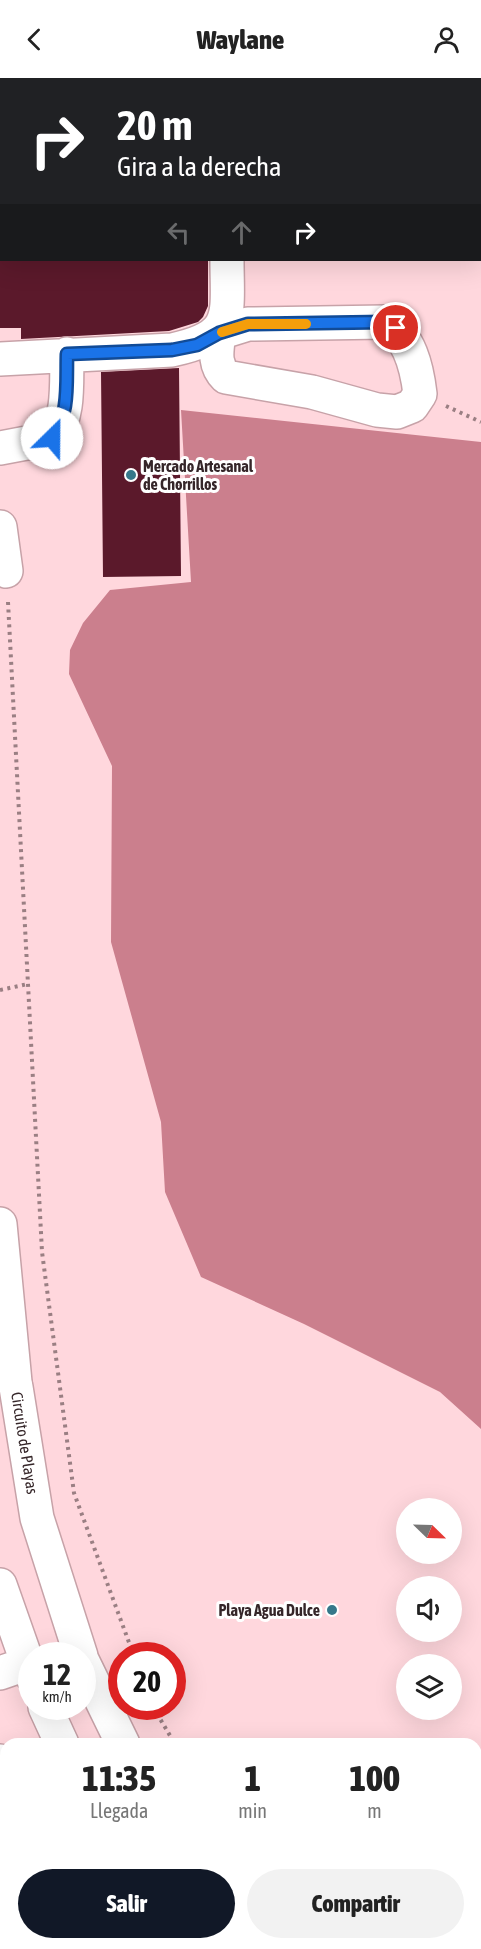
<!DOCTYPE html>
<html lang="es">
<style>
:root{--surface:#fff;--page:#f2f2f2;--text:#222;--muted:#767676;--accent:#111827}
body{margin:0;font-family:"Asap Condensed",sans-serif;background:var(--page);color:var(--text);height:100vh;display:flex;flex-direction:column;font-size:22px;white-space:nowrap}
*{box-sizing:border-box;margin:0}
p{font-size:20px;color:var(--muted)}
.icon{flex:none;width:33px;height:33px;fill:none;stroke:currentColor;stroke-width:2;stroke-linecap:round;stroke-linejoin:round}
.map{position:relative;flex:1;overflow:hidden}
.sheet{position:absolute;left:0px;top:1660px;width:482px;height:212px;display:flex;flex-direction:column;background:var(--surface);border-radius:18px 18px 0 0;box-shadow:0 6px 24px #0002}
.sheet>*{flex:none}
.guide{position:absolute;left:0px;top:0px;width:482px;height:183px;box-shadow:0 6px 24px #0002;background:#202124;color:#fff;overflow:hidden}
.needle{width:39px;rotate:113deg}
.fabs{position:absolute;left:396px;top:1420px;display:grid;gap:12px}
.fabs a{display:grid;place-items:center;width:66px;height:66px;border-radius:50%;background:var(--surface);box-shadow:0 6px 24px #0002;font-size:30px}
.speed{position:absolute;left:18px;top:1564px;display:flex;gap:12px;font-size:30px;font-weight:700;text-align:center}
.speed>*{display:grid;place-content:center;width:78px;height:78px;border-radius:50%;background:var(--surface);box-shadow:0 6px 24px #0002;line-height:1}
.speed small{font-size:15px;font-weight:400}
.speed .limit{border:9px solid #d22;background:#fff;color:#111}
.pin{position:absolute;display:grid;place-items:center;width:51px;height:51px;color:#fff;margin:-26px;border:3px solid #fff;border-radius:50%;box-shadow:0 2px 6px #0007}
.me{position:absolute;width:66px;margin:-33px;rotate:23deg;stroke-linejoin:round;filter:drop-shadow(0 0 4px #0008)}
.turn{display:flex;align-items:center;gap:21px;height:126px;padding:0 18px;font-size:27px}
.turn .icon{width:78px;height:78px;stroke-width:2.5}
.turn b{display:block;font-size:42px;line-height:51px}
.lanes{display:flex;align-items:center;height:57px;padding:0 18px;background:#0003;justify-content:center;gap:30px;direction:ltr}
.lanes .off{opacity:.35}
.eta{display:flex;justify-content:space-evenly;align-items:center;height:102px;text-align:center}
.eta b{font-size:36px;font-weight:800;line-height:42px}
.cta{display:flex;gap:12px;margin-top:auto;padding:12px 18px}
.cta a{flex:1;height:69px;border-radius:36px;background:var(--accent);color:#fff;font-size:24px;font-weight:800;line-height:69px;text-align:center}
.cta a+a{background:var(--page);color:var(--text)}
header{display:flex;justify-content:space-between;align-items:center;height:78px;padding:0 18px;background:var(--surface);font-size:27px;font-weight:800}
.map>svg:first-child{display:block}
.green{fill:#eca7b2}
.water{fill:#cb7f8d}
.building{fill:#5b192b}
.lines{fill:none;stroke-linecap:round;stroke-linejoin:round}
.minor-casing{stroke:#c7a2a8;stroke-width:36}
.major-casing{stroke:#c7a2a8;stroke-width:36}
.highway-casing{stroke:#c7a2a8;stroke-width:36}
.path{stroke:#9a7f83;stroke-width:4;stroke-dasharray:3 4.5;stroke-linecap:butt}
.minor{stroke:#fff;stroke-width:33}
.major{stroke:#fff;stroke-width:33}
.highway{stroke:#fff;stroke-width:33}
.route-casing{stroke:#114b97;stroke-width:15}
.route{stroke:#1a73e8;stroke-width:10}
.slow{stroke:#f59e0b;stroke-width:10}
.poi-dot{fill:#36788a;stroke:#fff;stroke-width:2}
.labels{text-anchor:middle;dominant-baseline:central;stroke-width:6;stroke-linejoin:round;paint-order:stroke}
.poi-label{font-size:16px;font-weight:bold;fill:#352629;stroke:#fff;text-anchor:start}
.street-label{font-size:16px;fill:#352629;stroke:#fff}
</style>
<header><svg class="icon" aria-label="back" viewBox="0 0 24 24"><path d="M15 5l-7 7 7 7"/></svg>Waylane<svg class="icon" aria-label="person" viewBox="0 0 24 24"><circle cx="12" cy="8" r="4"/><path d="M4 21q1-7 8-7t8 7"/></svg></header>
<div class="map">
<svg width="481" height="1871" viewBox="0 0 481 1871">
<rect width="100%" height="100%" fill="#ffd7dd"/>
<path class="green" d="M72,1866H211L215,1871H75Z"/>
<path class="water" d="M181,332L481,364V1351L440,1314L304,1246L201,1199L165,1114L161,1044L111,864L112,688L69,596L70,572L83,545L110,512L191,504Z"/>
<path class="building" d="M0,182H208V228L203,239L198,244L169,253L21,261V250H0Z
M179,290L181,498L103,499L101,294Z"/>
<g class="lines">
<g class="minor-casing">
<path id="minor" d="M193,2V0
M0,121H2
M385,244C410,258 417,290 420,316L412,328L397,334L377,332L312,314L226,299C213,286 217,272 219,255L248,246Z
M0,281L172,272C236,258 227,238 227,182
M0,370L53,360C70,337 66,304 67,276
M0,449L6,493
M0,1507L32,1598
M0,1595L26,1586
M45,1629L62,1666
M0,1683L6,1698"/>
</g>
<g class="major-casing">
<path id="major" d="M0,1146L15,1304"/>
</g>
<g class="highway-casing">
<path id="highway" d="M0,1271L16,1309L37,1440L81,1578
M82,1582L123,1666
M0,1818L6,1830
M24,1866L26,1871
M244,1866L248,1871"/>
</g>
<path class="path" d="M446,328L481,344
M8,524L42,1174L74,1415L134,1578
M0,912L28,906
M153,1629L175,1666
M301,1866L304,1871"/>
<use href="#minor" class="minor"/>
<use href="#major" class="major"/>
<use href="#highway" class="highway"/>
</g>
<g class="lines">
<g class="route-casing">
<path id="route" d="M52,360C70,337 66,304 67,276L172,272L197,267L219,255L248,246L385,244L396,250"/>
</g>
<use href="#route" class="route"/>
<path class="slow" d="M222,254L248,246H306"/>
</g>
<g class="poi-dot">
<circle cx="131" cy="397" r="6"/>
<circle cx="332" cy="1532" r="6"/>
</g>
<g class="labels">
<g class="poi-label">
<text x="143" y="388">Mercado Artesanal<tspan x="143" dy="18">de Chorrillos</tspan></text>
<text x="320" y="1532" text-anchor="end">Playa Agua Dulce</text>
</g>
<g class="street-label">
<text transform="translate(25 1365) rotate(81)">Circuito de Playas</text>
</g>
</g>
</svg>
<div class="fabs">
<a><svg class="needle" viewBox="-14 -14 28 28"><path d="M0-13l5 13h-10z" fill="#e53935"/><path d="M0 13l5-13h-10z" fill="#767676"/></svg></a>
<a><svg class="icon" aria-label="sound" viewBox="0 0 24 24"><path d="M4 9h4l5-4v14l-5-4H4zM17 9q2 3 0 6"/></svg></a>
<a><svg class="icon" aria-label="layers" viewBox="0 0 24 24"><path d="M12 4l9 5-9 5-9-5zM3 14l9 5 9-5"/></svg></a>
</div>
<div class="speed"><div>12<small>km/h</small></div><div class="limit">20</div></div>
<div class="pin" style="left:396px;top:250px;background:#d93025"><svg class="icon" aria-label="arrive" viewBox="0 0 24 24"><path d="M6 21V4h12l-3 4 3 4H6"/></svg></div>
<svg class="me" style="left:52px;top:360px" viewBox="-20 -20 40 40"><circle r="19" fill="#fff"/><path d="M0-13L10 11 0 6-10 11z" fill="#1a73e8"/></svg>
<div class="guide">
<div class="turn"><svg class="icon" aria-label="right" viewBox="0 0 24 24"><path d="M7 20v-9h11M14 6l5 5-5 5"/></svg><div><b>20 m</b>Gira a la derecha</div></div>
<div class="lanes"><svg class="icon off" aria-label="left" viewBox="0 0 24 24"><path d="M17 20v-9H6M10 6l-5 5 5 5"/></svg><svg class="icon off" aria-label="ahead" viewBox="0 0 24 24"><path d="M12 20V5M6 11l6-6 6 6"/></svg><svg class="icon" aria-label="right" viewBox="0 0 24 24"><path d="M7 20v-9h11M14 6l5 5-5 5"/></svg></div>
</div>
<section class="sheet">
<div class="eta">
<div><b>11:35</b><p>Llegada</p></div>
<div><b>1</b><p>min</p></div>
<div><b>100</b><p>m</p></div>
</div>
<div class="cta"><a>Salir</a><a>Compartir</a></div>
</section>
</div>
